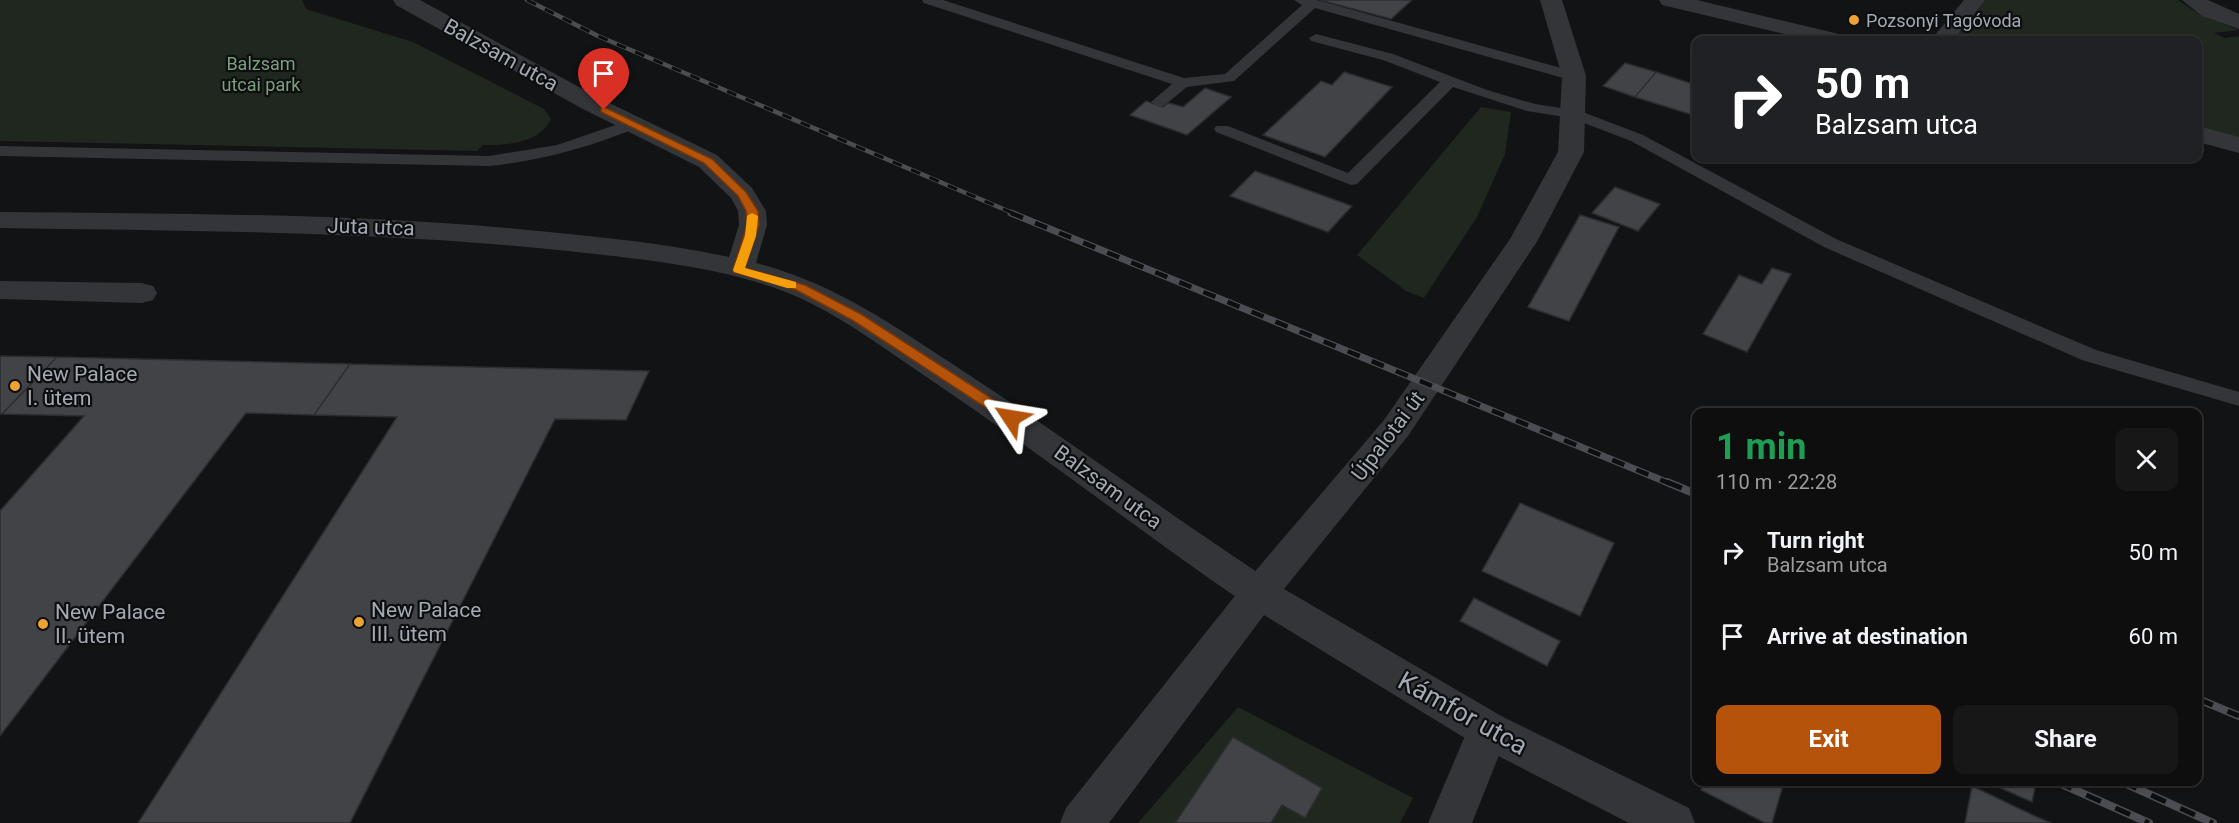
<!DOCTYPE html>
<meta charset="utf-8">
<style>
:root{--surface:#0e0e0f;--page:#171718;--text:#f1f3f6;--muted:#9b9c9e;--line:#2e2e2f;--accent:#b45309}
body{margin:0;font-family:Roboto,sans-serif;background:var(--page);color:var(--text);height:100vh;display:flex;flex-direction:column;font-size:22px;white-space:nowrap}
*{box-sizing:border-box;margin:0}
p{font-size:20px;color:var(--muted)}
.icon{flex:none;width:33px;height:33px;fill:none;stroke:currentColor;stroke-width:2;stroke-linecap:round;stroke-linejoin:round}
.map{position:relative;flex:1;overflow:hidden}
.details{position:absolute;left:1692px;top:408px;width:510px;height:378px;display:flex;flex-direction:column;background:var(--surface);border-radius:12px;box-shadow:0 2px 4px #0004,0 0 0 2px var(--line)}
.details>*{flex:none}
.hud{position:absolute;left:1692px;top:36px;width:510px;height:126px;border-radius:12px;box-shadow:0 2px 4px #0004,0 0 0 2px var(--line);background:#202124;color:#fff;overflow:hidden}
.pin{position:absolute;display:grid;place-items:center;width:51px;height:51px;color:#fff;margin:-62px -26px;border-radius:50% 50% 50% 0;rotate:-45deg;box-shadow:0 0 6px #0007}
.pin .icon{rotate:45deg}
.me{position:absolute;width:66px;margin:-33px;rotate:303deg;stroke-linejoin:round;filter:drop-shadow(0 0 4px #0008)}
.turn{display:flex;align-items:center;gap:21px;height:126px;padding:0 24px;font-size:27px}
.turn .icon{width:78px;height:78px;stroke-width:2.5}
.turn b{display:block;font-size:42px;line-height:51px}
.round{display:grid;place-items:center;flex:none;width:63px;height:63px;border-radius:12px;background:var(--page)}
.overview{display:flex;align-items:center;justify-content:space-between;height:102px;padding:0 24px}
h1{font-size:36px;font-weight:700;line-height:45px;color:#1e9e55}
.button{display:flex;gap:12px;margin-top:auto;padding:12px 24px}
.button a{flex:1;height:69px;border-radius:12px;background:var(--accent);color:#fff;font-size:24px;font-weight:700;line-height:69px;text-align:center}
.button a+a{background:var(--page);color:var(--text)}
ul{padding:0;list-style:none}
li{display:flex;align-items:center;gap:18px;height:84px;padding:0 24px}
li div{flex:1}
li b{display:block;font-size:22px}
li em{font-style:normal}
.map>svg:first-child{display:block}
.green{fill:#1f271f}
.building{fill:#414347;stroke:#2c2d30;stroke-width:1.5}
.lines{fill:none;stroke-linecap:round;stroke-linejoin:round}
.service{fill:#343539;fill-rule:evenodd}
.pedestrian{fill:#343539;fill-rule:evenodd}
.minor{fill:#343539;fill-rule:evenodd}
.tertiary{fill:#343539;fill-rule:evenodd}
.rail-far2-casing{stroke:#4b4d52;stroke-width:4.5}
.rail-far1-casing{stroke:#4b4d52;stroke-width:7}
.rail-casing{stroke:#4b4d52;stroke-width:8}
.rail-far2{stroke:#0d0e0f;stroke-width:3;stroke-dasharray:10;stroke-linecap:butt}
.rail-far1{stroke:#0d0e0f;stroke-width:4.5;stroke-dasharray:13;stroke-linecap:butt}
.rail{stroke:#0d0e0f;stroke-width:5;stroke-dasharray:16;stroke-linecap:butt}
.route{fill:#b45309;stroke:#753606;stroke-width:1.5}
.slow{fill:#f59e0b}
.poi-dot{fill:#eda232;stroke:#0d0e0f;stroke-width:2}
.labels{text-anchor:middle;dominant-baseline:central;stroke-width:4.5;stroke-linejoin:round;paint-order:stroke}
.far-poi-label{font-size:18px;fill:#a4aab4;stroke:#0d0e0f;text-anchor:start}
.far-park-label{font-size:18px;fill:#7c9f7c;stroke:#0d0e0f}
.street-label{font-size:21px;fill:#a4aab4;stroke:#0d0e0f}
.poi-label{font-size:21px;fill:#a4aab4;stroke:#0d0e0f;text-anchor:start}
.near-street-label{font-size:26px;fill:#a4aab4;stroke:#0d0e0f}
</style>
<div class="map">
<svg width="2239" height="823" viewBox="0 0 2239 823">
<rect width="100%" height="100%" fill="#121314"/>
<path class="green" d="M0,0H302L306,9L413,42L544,109L551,119C539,144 507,145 483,145L477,151L0,141Z
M1980,0H2178L2199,14L2239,30L2214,33L2225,38L2239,36V145L2198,134V40H1950Z
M1481,107L1511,112L1505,154L1477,217L1424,298L1406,291L1357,255Z
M1238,707L1413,798L1400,823H1138Z"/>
<path class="building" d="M1320,0H1412L1391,19Z
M1625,63L1656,72L1635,97L1603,86Z
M1344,72L1392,87L1325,157L1263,135L1321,81L1332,85Z
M1656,72L1696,85V116L1635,97Z
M1205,88L1231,97L1187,135L1130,115L1146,101L1163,107L1169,103L1183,107Z
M1255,171L1352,206L1328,232L1230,196Z
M1615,187L1660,204L1638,231L1592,213Z
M1580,215L1619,227L1569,321L1528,307Z
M1772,268L1791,274L1747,352L1703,334L1739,275L1762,284Z
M0,356L57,357L2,414H0Z
M57,357L350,364L314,415L246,413L0,736V511L84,416L2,414Z
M350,364L649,371L626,420L555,419L350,823H138L397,417L314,415Z
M1520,503L1614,543L1580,616L1482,571Z
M1474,598L1560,641L1547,666L1460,621Z
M1233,737L1322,788L1305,818L1282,805L1271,823H1175Z
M1704,782H1784L1772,823H1765L1701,790Z
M1987,782H2036L2032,802Z
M1972,786L2037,817L2051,823H1965Z"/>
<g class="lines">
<path class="service" d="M922,0H943L1184,78L1225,74L1302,5L1294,0H1317L1579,73L1582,76L1574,81L1315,8L1234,81L1187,87L1165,105L1159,107L1151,102L1172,84L924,3Z
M1316,34L1393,54L1487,90L1535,104L1580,111L1643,135L1836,239L2096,350L2239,392V406L2082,360L1824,247L1631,141L1571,118L1527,111L1453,87L1357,184L1351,185L1216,132L1214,129L1216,126H1228L1348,173L1440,82L1383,60L1311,41L1309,38Z
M633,119L641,124L639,127C590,147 541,161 489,166L0,156V146L489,156L557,145Z"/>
<path class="pedestrian" d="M1964,0H1985L1953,40H1931Z"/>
<path class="minor" d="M393,0H420L599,98L717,155L752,188L766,211L767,225L756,263C836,284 892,325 960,369C1066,438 1167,513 1272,582L1278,593L1272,604L1259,608L1246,604C1140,531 1038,452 931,380C886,350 842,316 793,295C727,267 640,259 568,251C379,231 190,231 0,228V212C183,214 367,213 549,232C609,238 670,244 729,257L739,225L738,211L731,198L699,167L581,108L396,5Z
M1659,0H1697L1843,35L1847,40H1809L1662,5Z
M2182,0H2208L2239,14V29L2202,16Z
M2198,126L2239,137V153L2198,142Z
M0,281L142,283L153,286L157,293L153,300L142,303L0,299Z
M1488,711L1503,717L1509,730L1472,823H1428L1473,717Z"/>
<path class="tertiary" d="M1540,0H1562L1586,76L1584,152L1538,240L1408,436L1284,589L1503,717L1689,808L1695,823H1629L1473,743L1264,615L1109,823H1060L1066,808L1246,582L1384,420L1510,239L1558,152L1562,76Z"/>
<g class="rail-far2-casing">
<path id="rail-far2" d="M527,0L598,36L1015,214"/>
</g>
<g class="rail-far1-casing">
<path id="rail-far1" d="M1011,213L1671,484"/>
</g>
<g class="rail-casing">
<path id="rail" d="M1667,482L1696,494
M2198,699L2239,716
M2057,782L2149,823
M2122,782L2213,823"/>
</g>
<use href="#rail-far2" class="rail-far2"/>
<use href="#rail-far1" class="rail-far1"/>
<use href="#rail" class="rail"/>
</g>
<path class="route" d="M604,107L712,159L746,192L758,211L759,225L745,268L805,285L861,314L1016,414L1018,418L1016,421H1006L852,320L796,290L734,272L733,270L747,225L746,211L738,196L704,163L601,112V108Z"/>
<path class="slow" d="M752,213L758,216L756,236L745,268L796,282V288H787L734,272L733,270L745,236L747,216Z"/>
<g class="poi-dot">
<circle cx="1854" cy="20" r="6"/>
<circle cx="15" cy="386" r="6"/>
<circle cx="359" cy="622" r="6"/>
<circle cx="43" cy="624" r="6"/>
</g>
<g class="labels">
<g class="far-poi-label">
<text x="1866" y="20">Pozsonyi Tagóvoda</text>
</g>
<g class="far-park-label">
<text x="261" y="63">Balzsam<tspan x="261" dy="21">utcai park</tspan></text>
</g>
<g class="street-label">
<text transform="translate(501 55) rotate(29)">Balzsam utca</text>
<text transform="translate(371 227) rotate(2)">Juta utca</text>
<text transform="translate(1388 436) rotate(-53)">Újpalotai út</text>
<text transform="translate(1108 487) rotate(36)">Balzsam utca</text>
</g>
<g class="poi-label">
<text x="27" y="374">New Palace<tspan x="27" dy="24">I. ütem</tspan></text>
<text x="371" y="610">New Palace<tspan x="371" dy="24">III. ütem</tspan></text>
<text x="55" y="612">New Palace<tspan x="55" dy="24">II. ütem</tspan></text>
</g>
<g class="near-street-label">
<text transform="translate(1463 713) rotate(29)">Kámfor utca</text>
</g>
</g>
</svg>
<div class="pin" style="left:604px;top:110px;background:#d93025"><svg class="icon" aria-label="arrive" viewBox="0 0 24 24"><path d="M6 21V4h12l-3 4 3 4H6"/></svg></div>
<svg class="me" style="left:1011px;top:418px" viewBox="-20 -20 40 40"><path d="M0-17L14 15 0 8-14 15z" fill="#b45309" stroke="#fff" stroke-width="4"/></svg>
<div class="hud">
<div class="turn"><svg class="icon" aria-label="right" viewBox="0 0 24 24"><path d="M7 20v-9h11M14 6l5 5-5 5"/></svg><div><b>50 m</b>Balzsam utca</div></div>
</div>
<section class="details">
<div class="overview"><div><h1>1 min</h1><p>110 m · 22:28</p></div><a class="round"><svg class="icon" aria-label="close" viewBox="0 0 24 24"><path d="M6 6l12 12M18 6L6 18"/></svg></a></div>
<ul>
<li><svg class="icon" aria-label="right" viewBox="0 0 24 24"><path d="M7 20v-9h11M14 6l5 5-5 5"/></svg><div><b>Turn right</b><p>Balzsam utca</p></div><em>50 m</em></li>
<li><svg class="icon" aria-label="arrive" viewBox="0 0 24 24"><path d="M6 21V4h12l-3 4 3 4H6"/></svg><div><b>Arrive at destination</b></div><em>60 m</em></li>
</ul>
<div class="button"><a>Exit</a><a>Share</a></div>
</section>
</div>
